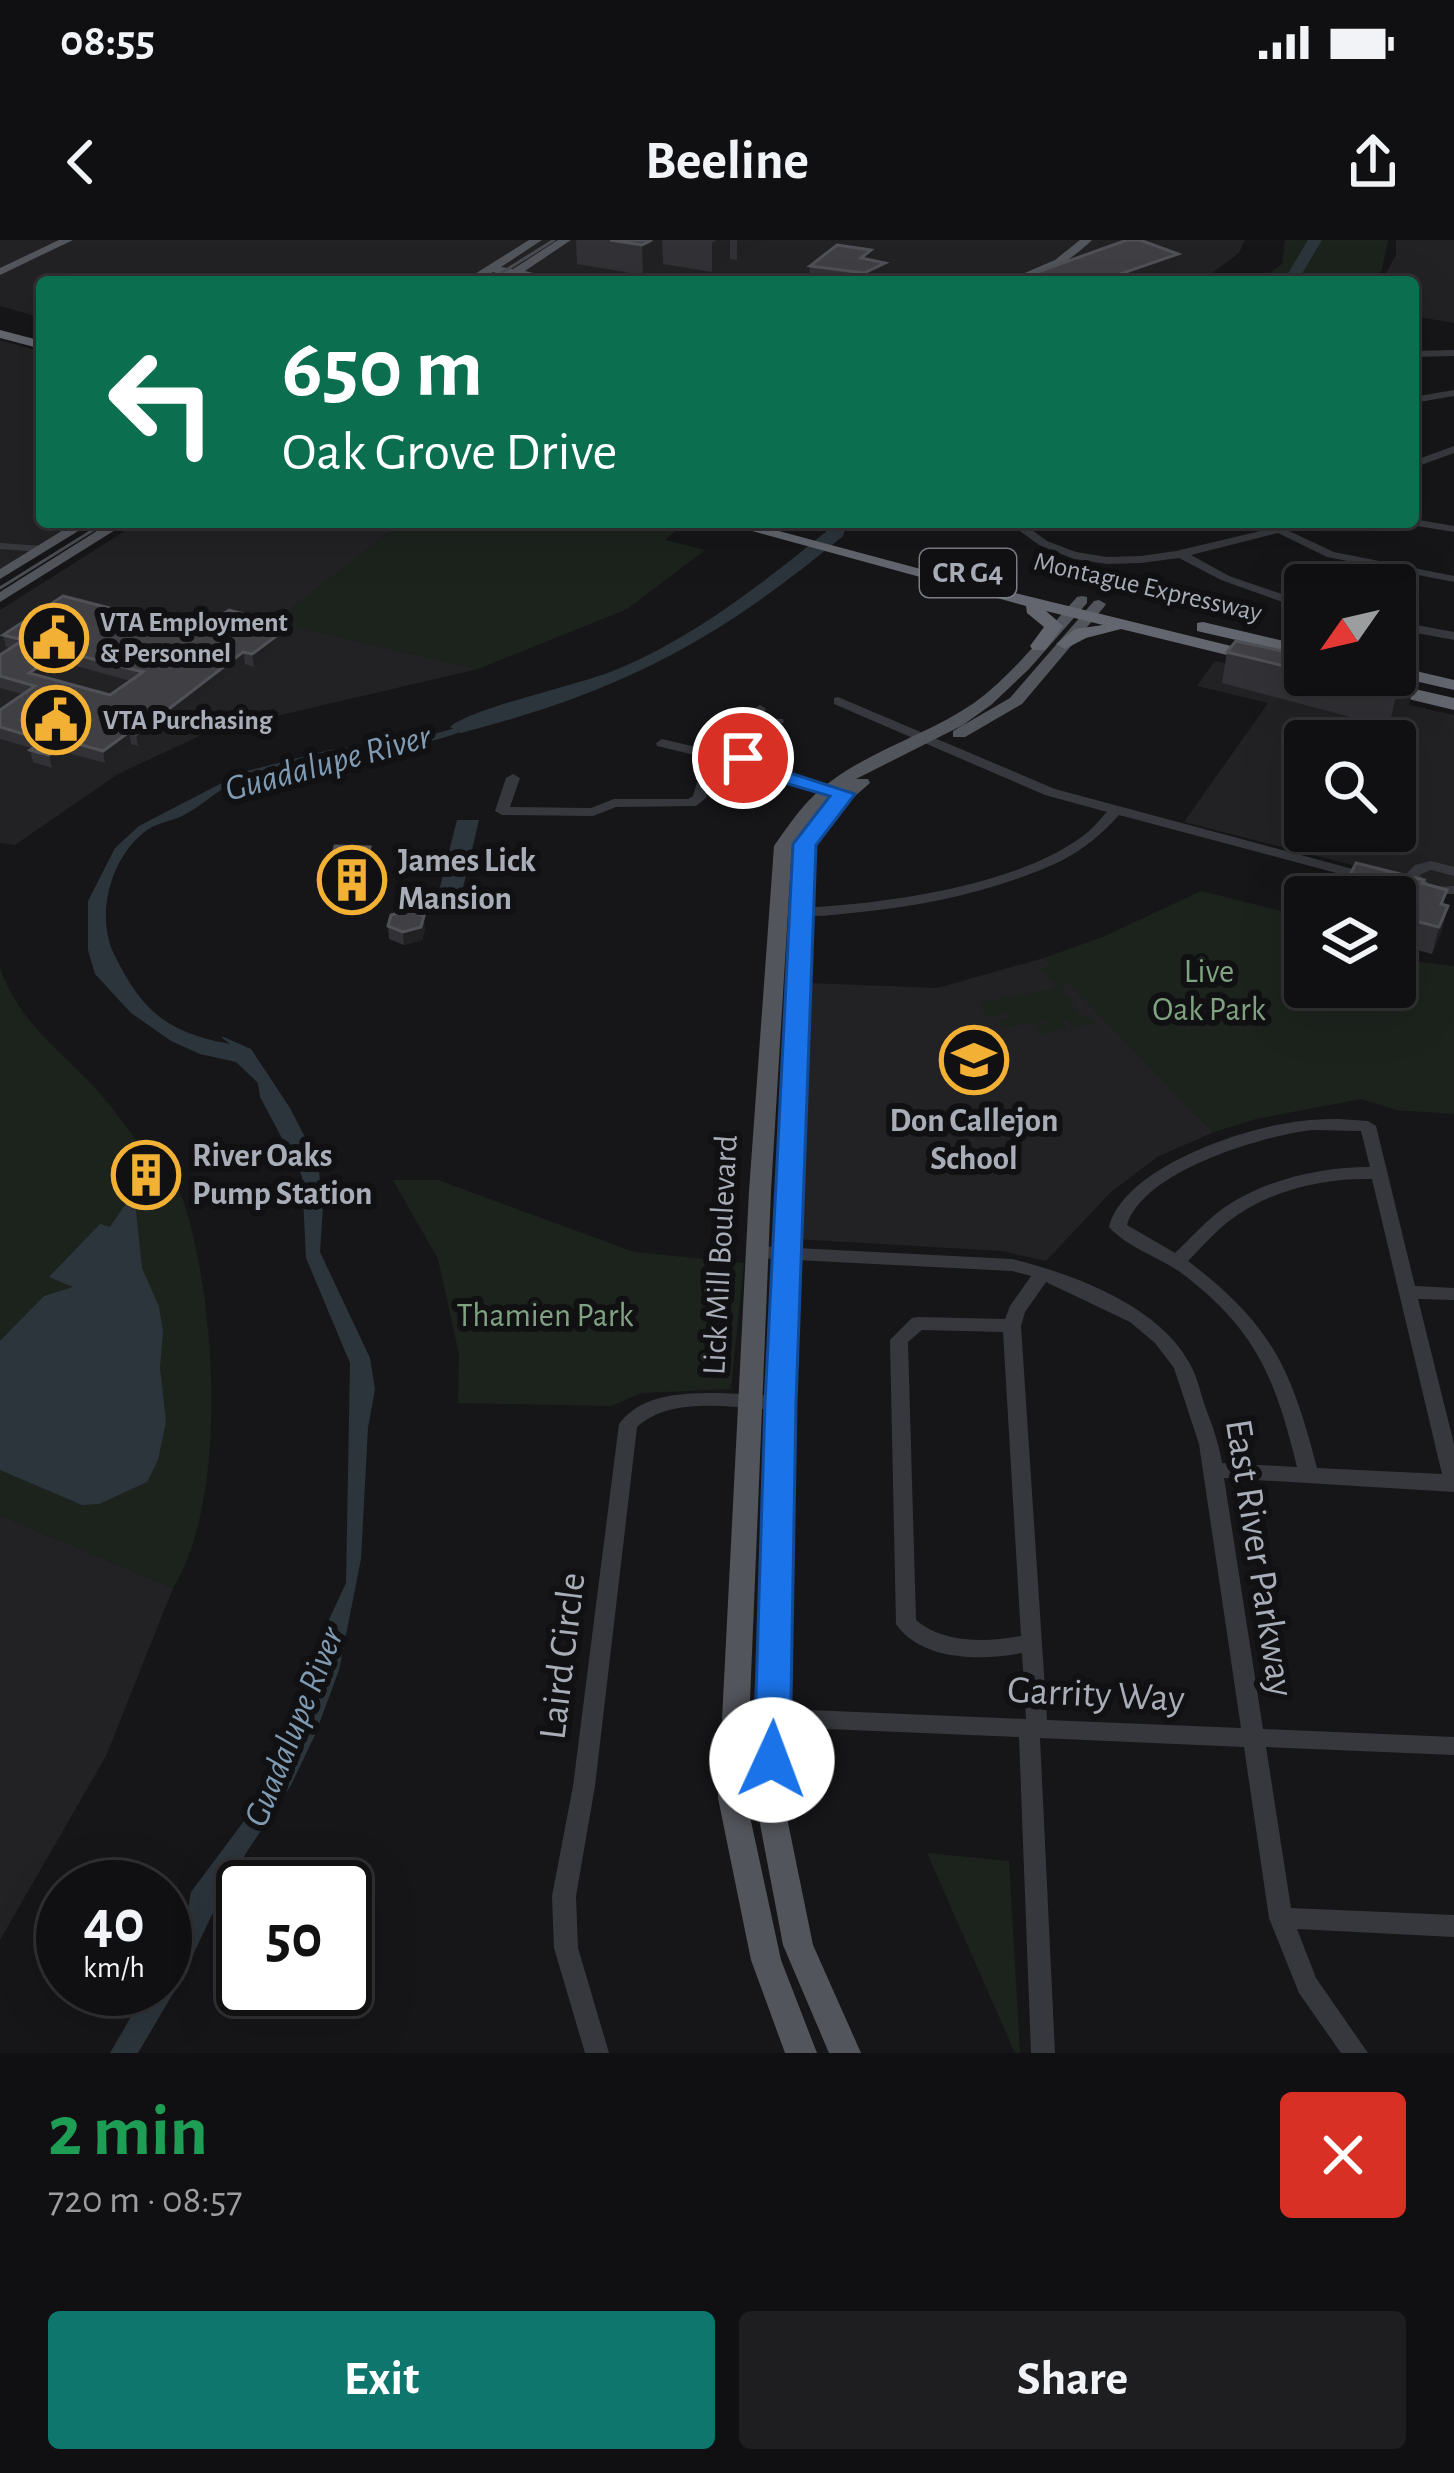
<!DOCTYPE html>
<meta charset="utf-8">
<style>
:root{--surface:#101012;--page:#1e1e20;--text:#f1f3f6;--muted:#9c9d9f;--line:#303032;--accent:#0f766e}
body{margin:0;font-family:"Alegreya Sans",sans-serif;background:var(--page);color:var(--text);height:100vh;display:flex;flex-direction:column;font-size:45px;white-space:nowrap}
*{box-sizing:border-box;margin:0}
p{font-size:39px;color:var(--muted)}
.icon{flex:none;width:66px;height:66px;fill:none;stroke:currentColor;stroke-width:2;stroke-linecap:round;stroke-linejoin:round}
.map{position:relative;height:1813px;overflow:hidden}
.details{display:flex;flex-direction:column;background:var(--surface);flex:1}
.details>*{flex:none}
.hud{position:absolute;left:36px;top:36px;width:1383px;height:252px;border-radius:12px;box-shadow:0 12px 48px #0002,0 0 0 3px var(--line);background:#0b6e4f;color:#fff;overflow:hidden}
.needle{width:78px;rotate:236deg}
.fabs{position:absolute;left:1284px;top:324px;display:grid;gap:24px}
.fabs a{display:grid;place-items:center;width:132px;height:132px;border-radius:12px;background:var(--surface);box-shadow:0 12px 48px #0002,0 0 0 3px var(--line);font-size:60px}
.speed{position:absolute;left:36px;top:1620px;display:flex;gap:24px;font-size:60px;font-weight:700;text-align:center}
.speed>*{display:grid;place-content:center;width:156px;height:156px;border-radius:50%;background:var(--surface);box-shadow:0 12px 48px #0002,0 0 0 3px var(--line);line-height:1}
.speed small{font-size:30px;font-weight:400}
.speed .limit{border:6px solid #111;border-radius:18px;background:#fff;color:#111}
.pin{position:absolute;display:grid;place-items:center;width:102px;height:102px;color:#fff;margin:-51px;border:6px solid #fff;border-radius:50%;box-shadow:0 3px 12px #0007}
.me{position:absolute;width:132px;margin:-66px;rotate:2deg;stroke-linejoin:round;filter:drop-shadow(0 0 9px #0008)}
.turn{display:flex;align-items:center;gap:42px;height:252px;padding:0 48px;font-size:54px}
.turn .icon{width:156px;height:156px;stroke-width:2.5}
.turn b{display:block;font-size:84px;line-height:102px}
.round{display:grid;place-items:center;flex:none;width:126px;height:126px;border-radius:12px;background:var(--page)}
.head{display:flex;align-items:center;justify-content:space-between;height:204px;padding:0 48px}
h1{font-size:72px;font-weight:600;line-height:90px;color:#1e9e55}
.button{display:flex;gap:24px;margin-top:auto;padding:24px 48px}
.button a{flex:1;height:138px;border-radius:12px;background:var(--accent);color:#fff;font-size:48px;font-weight:600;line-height:138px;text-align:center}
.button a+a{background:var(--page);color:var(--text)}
.status{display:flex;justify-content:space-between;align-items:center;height:84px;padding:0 60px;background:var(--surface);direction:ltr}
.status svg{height:33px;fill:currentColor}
header{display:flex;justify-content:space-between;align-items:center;height:156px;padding:0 48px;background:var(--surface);font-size:54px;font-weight:600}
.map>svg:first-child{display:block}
.built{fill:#222225;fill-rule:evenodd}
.green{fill:#1c231d}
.water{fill:#2c353c}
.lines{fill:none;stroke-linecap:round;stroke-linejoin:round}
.river{fill:#2c353c;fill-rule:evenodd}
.minor{fill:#37383d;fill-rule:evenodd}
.major{fill:#53555c;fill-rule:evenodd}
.highway{fill:#63666e;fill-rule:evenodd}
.tram{stroke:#4a4c52;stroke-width:3}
.wall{fill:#323236;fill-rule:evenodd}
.shaded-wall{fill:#212124}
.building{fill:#3f3f44;stroke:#4f5156;stroke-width:3;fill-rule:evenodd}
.route{fill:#1a73e8;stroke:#114b97;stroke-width:3}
.labels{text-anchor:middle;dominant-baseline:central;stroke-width:12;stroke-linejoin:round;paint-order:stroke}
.far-street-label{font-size:27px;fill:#a8adb8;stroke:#111113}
.far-poi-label{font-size:27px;font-weight:bold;fill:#a8adb8;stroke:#111113;text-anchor:start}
.shield{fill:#111113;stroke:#7b7e86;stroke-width:3}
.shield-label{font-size:30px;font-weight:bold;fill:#a8adb8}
.poi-label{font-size:33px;font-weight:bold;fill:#a8adb8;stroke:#111113;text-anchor:start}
.park-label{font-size:33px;fill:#7fa381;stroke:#111113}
.street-label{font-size:33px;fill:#a8adb8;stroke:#111113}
.water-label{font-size:36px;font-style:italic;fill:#7f9bb3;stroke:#111113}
.near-street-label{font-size:39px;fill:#a8adb8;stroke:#111113}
</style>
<div class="status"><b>08:55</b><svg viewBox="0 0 49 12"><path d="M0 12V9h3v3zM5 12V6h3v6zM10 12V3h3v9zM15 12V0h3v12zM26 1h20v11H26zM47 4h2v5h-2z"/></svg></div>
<header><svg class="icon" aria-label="back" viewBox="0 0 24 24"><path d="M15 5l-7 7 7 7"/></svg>Beeline<svg class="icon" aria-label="share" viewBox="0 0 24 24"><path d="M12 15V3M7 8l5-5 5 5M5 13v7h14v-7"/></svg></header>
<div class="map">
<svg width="1454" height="1813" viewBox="0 0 1454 1813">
<rect width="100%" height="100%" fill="#161618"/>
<path class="built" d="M0,0H1245L1239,13L1200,42H42V78L0,66Z
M1396,0H1454V83L1413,76V42H1381L1396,15Z
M0,100L42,112V282H75L0,329Z
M139,282H402L274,382L478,429L208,492L118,534L15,605L0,603V370Z
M1215,421L1454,475V651L1184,582L1268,463L1197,446ZM1305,501H1395V591H1305Z
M1044,718L1214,892L1157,917L1110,953L1046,1021L1001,1011L795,999L810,743L937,748Z
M0,1275L173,1348L106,1516L0,1700Z"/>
<path class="green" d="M1285,0H1388L1382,29L1372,42H1258L1282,24Z
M402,282H676L684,284L665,300L705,310L627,369L478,429L273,382Z
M1201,651L1305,677V747H1395V719L1454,726V874L1396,870L1361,859L1256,879L1214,892L1068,743L1061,747L1082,777L1090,776L1096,783L1071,788L1066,779L1061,780L1066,789L1041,794L1036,787L1055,781L1004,787L999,780L1011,778L1009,773L986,777L978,763L1057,748L1040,729L1051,726L1044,718L1105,696Z
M0,728C18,781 58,808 95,848C112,867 127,888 143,909L151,904C162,922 176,941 183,960C216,1058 229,1258 173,1348L0,1275Z
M393,940H438L634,1012L744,1023L731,1149L642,1153L611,1166L458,1163L459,1114L438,1019Z
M927,1613L1009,1621L1020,1813H1015Z"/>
<path class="water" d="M496,476V480C473,487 450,497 426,502C364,515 296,518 236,542C216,550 201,567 182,576C171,581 158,583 147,590C111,616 95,674 114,714C142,771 166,792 230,804L221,797H224L251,809L290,868L318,922L323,967L320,1012L370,1118L375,1149L368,1188L361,1319L339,1430L315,1495L291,1545L229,1639L181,1740L138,1813H110L147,1749H165V1718L186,1682L191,1652L250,1573L291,1504L305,1469L308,1437L320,1416L325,1388L346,1343L350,1123L306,1018L302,936L260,857L258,843L236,822L200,814L171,801L131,773L95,734L88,710V661L115,608L139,586L243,532L330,510L431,495Z
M457,580H479L462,652L439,651Z
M135,961L142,1028L159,1067L163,1091L160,1128L166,1182L158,1220L147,1242L99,1264L82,1265L0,1230V1101L44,1056L73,1047L49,1037L100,984L110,987L127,962Z"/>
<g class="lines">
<path class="river" d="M1308,0H1322L1297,42H1283Z
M829,282H847L843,296C715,402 622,451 461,493L450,487C474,467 580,445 618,429C696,396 763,343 828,290Z"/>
<path class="minor" d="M1454,110V116L1413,117V111Z
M1454,150V156L1413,163V157Z
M1454,206V213L1413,228V221Z
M1413,279L1454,286V292L1411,285L1405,282H1413Z
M980,282H1021L1047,301L1076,312L1107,317L1141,316L1176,311L1269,289L1266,286L1272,283L1334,312L1454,336V342L1327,317L1278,293L1191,315L1229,336L1305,362V370L1221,340L1179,318L1141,323L1107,324L1074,319L1039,305L1013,286L956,290L950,287L956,284Z
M0,303L42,306L48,309L42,312L0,309Z
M1395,381L1454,392V400L1395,389Z
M838,457L1055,549L1375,635L1377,638L1370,642L1119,575C1102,594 1084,609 1061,621C999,650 929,665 861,672C840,674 817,678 796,675L794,672L796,669L801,668C884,664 1022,646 1088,592C1095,586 1101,578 1107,572L1045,555L834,464V458Z
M760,465L766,469L764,472L746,483L756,491L773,479H783L784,482L737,516H727V510L748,497L731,483Z
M662,499L726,514L728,517L724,520L730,524L710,541L706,558L696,566L616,567L593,576L502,575L495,571L506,538L513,534L520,538L510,567L591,568L614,559H688L693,556L699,536L720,521L657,506L656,503Z
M741,520L848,550L850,553L843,557L736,527L734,524Z
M1431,621L1454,627V636L1431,630L1419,635L1433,647L1454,646V654H1425L1404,636L1415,625Z
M1339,879L1368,881L1376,886L1415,1046L1454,1048V1060L1418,1059L1454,1204V1252L1224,1238L1263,1489L1454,1497V1515L1266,1507L1291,1668L1454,1675V1697L1297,1689L1316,1738L1368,1813H1341L1299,1753L1269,1678L1244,1507L1040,1498L1055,1813H1031L1019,1497L735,1485L727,1482L724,1476L727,1470L735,1467L1026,1479L1022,1413C982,1421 921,1421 896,1384L890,1100L912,1078L918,1077L1005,1079L1010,1066L1031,1036L1012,1031L759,1018L750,1012L759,1006L1012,1019C1073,1034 1161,1066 1191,1126C1198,1139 1201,1155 1206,1169C1213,1187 1219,1204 1222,1223L1297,1227C1275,1137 1256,1089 1180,1032C1157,1016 1128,1008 1109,987C1124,930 1231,893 1282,884C1301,880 1320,879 1339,879ZM1312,890L1361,891L1370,927C1317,927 1259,941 1217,973C1202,985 1189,1000 1175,1013L1127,985C1143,931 1262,896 1312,890ZM1372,939L1442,1234L1317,1228C1291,1128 1272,1085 1188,1021C1202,1007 1214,993 1229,981C1270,950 1322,938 1372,939ZM1046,1042L1130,1082L1155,1103L1174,1128L1199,1204L1241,1488L1047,1480L1021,1086L1025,1072ZM922,1090L1003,1092L1021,1396C987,1402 944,1404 916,1380L908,1102Z
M720,1153L781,1156L788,1158L790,1163L788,1168L781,1170C736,1169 673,1154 637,1187L595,1546L576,1656L578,1708L609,1813H585L554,1708L552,1656L573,1546L619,1184C642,1153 684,1153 720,1153Z"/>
<path class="major" d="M59,0H73L0,35V28Z
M529,0H542L501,27L513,29L558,0H571L525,31L572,42L511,38L493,32L476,42H462Z
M1080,0H1092C1069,22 1038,42 1004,42L1055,20Z
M76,282H93L0,339V329Z
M111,282H128L0,362V352Z
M1082,356L1087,357V363L1029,429L991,465L963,485L856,539H868L870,543L831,577L813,604L793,1163L784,1563L813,1705L861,1813H829L783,1705L756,1563L769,1163L795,604L816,573L792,606L771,951L746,1558L781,1720L817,1813H785L751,1720L718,1558L749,951L774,606C788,586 802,565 821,549C866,511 926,496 974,463C1014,434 1044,393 1077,357Z
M1099,360L1106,364L1104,367L1022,464L965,497H953V491L1010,458L1094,361Z"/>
<path class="highway" d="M0,90L42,101V109L0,98Z
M719,282H745L958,339L1305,424V434L1121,389L1086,398L1065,409L1056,404L1075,389L1103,385L1046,371L1063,386L1045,410H1033L1030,406L1044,387L1027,373L1026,366Z
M1203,382L1305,406V416L1197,391V383Z
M1395,426L1454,440V450L1389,435H1395Z
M1322,435H1354L1454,458V470L1325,439Z"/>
<path class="tram" d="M487,42L554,0
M0,348L106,282"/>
</g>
<path class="wall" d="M576,0H765L737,20L730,19L712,32L663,24L643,35L577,24Z
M1178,14L1174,42H1032V34Z
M870,20L884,42H809L810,26Z
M198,391L292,398L254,427L245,424L138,506L131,504L105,523L71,514L52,528L33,522L30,510L32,508L0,499V470L23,454L0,448V415L11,408L6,407L3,395ZM65,423L131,441L110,455L44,437Z
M1227,412L1305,416V435H1395L1409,465L1397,485L1389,487L1222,443Z
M335,606L372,626L368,645H333L330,625Z
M1423,644L1447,650L1443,665L1448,666L1441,692L1432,714L1395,704V657Z
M388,686L425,689L422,700L404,705L389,699Z"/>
<path class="shaded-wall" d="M652,0H662L663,24L643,35L642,5Z
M716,0H730V19L712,32V3Z
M737,0H765L737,20Z
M871,10L870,30L885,23L884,42H863L861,18Z
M1178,14L1174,42H1097Z
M290,386L292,398L254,427L252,414Z
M62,411L65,423L32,445L29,433Z
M243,412L245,424L138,506L136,494Z
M1417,433L1409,465L1397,485L1389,487L1396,455Z
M129,492L131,504L105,523L103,511Z
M68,501L71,514L52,528L49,515Z
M370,607L372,626L368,645L365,625Z
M1448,666L1441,692L1432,714L1439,687Z
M424,676L425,689L422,700L404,705L403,692Z"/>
<path class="building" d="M610,0H652L642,5Z
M1127,0H1140L1178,14L1097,42H1054L1032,34Z
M837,5L871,10L861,18L885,23L864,33L810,26Z
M63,356L198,391L229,370L290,386L252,414L243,412L136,494L129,492L103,511L68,501L49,515L30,510L44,500L0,487V470L35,446L0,436V415L23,400L3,395ZM62,411L143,432L110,455L29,433Z
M1236,401L1305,416V431L1227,412Z
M1395,432L1417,433L1404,453L1396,455L1319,435H1395Z
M335,606L370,607L365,625H330Z
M1356,623L1424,640L1422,643L1447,650L1441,664L1448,666L1439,687L1395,676V657H1330L1335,646L1347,641Z
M409,670L424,676L421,687L403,692L388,686L391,675Z"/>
<path class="route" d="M743,512L751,513L753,521L855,554L816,605L796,1163L790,1520L785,1531L772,1536L759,1531L754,1520L765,1163L793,604L830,556L733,528V518Z"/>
<defs>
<g id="civic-ring" transform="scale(3.45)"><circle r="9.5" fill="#111113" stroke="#f2b134" stroke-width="1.5"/><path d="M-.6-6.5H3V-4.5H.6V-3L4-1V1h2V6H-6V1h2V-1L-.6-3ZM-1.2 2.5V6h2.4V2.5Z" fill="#f2b134"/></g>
<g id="building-ring" transform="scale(3.45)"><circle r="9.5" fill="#111113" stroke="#f2b134" stroke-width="1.5"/><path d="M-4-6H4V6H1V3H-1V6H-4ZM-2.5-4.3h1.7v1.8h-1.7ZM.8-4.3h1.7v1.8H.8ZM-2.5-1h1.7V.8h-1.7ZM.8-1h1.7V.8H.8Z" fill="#f2b134"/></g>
<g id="school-ring" transform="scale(3.45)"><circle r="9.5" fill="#111113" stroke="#f2b134" stroke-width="1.5"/><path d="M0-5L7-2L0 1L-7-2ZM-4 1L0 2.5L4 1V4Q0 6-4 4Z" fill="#f2b134"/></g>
</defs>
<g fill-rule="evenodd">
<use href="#civic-ring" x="54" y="398"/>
<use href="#civic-ring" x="56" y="480"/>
<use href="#building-ring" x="352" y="640"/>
<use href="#school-ring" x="974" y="820"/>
<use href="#building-ring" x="146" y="935"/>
</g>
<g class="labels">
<g class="far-street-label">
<text transform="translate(1148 347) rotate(13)">Montague Expressway</text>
</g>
<g class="far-poi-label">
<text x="100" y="382">VTA Employment<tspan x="100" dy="31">&amp; Personnel</tspan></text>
<text x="103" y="480">VTA Purchasing</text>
</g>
<rect class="shield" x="920" y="309" width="96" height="48" rx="9"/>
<g class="shield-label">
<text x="968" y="333">CR G4</text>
</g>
<g class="poi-label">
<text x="398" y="621">James Lick<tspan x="398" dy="38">Mansion</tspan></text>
<text x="974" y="881" text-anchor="middle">Don Callejon<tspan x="974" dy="38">School</tspan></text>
<text x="192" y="916">River Oaks<tspan x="192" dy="38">Pump Station</tspan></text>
</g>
<g class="park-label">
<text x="1209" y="732">Live<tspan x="1209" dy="38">Oak Park</tspan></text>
<text x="545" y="1076">Thamien Park</text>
</g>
<g class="street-label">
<text transform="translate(721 1015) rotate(-87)">Lick Mill Boulevard</text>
</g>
<g class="water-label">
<text transform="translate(328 523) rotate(-15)">Guadalupe River</text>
<text transform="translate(294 1487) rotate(-68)">Guadalupe River</text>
</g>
<g class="near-street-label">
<text transform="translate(1259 1318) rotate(81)">East River Parkway</text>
<text transform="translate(563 1416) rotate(-83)">Laird Circle</text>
<text transform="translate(1096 1455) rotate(3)">Garrity Way</text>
</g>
</g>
</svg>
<div class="fabs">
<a><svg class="needle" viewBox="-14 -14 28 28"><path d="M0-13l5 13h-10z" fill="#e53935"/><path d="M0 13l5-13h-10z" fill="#9c9d9f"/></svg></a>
<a><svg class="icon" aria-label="search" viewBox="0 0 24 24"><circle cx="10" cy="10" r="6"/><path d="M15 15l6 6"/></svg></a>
<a><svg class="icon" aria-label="layers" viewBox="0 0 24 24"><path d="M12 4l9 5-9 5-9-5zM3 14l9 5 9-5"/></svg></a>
</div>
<div class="speed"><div>40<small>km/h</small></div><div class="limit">50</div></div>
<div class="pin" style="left:743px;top:518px;background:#d93025"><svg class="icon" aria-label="arrive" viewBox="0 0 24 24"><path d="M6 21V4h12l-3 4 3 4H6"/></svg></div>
<svg class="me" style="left:772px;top:1520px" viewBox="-20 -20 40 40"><circle r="19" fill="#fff"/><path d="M0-13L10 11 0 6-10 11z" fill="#1a73e8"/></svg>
<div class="hud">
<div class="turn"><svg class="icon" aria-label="left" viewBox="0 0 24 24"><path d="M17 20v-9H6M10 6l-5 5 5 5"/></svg><div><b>650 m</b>Oak Grove Drive</div></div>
</div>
</div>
<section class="details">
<div class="head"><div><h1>2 min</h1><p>720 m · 08:57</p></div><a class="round" style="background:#d93025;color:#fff"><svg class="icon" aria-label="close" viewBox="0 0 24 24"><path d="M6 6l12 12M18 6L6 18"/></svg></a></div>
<div class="button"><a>Exit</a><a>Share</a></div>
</section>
